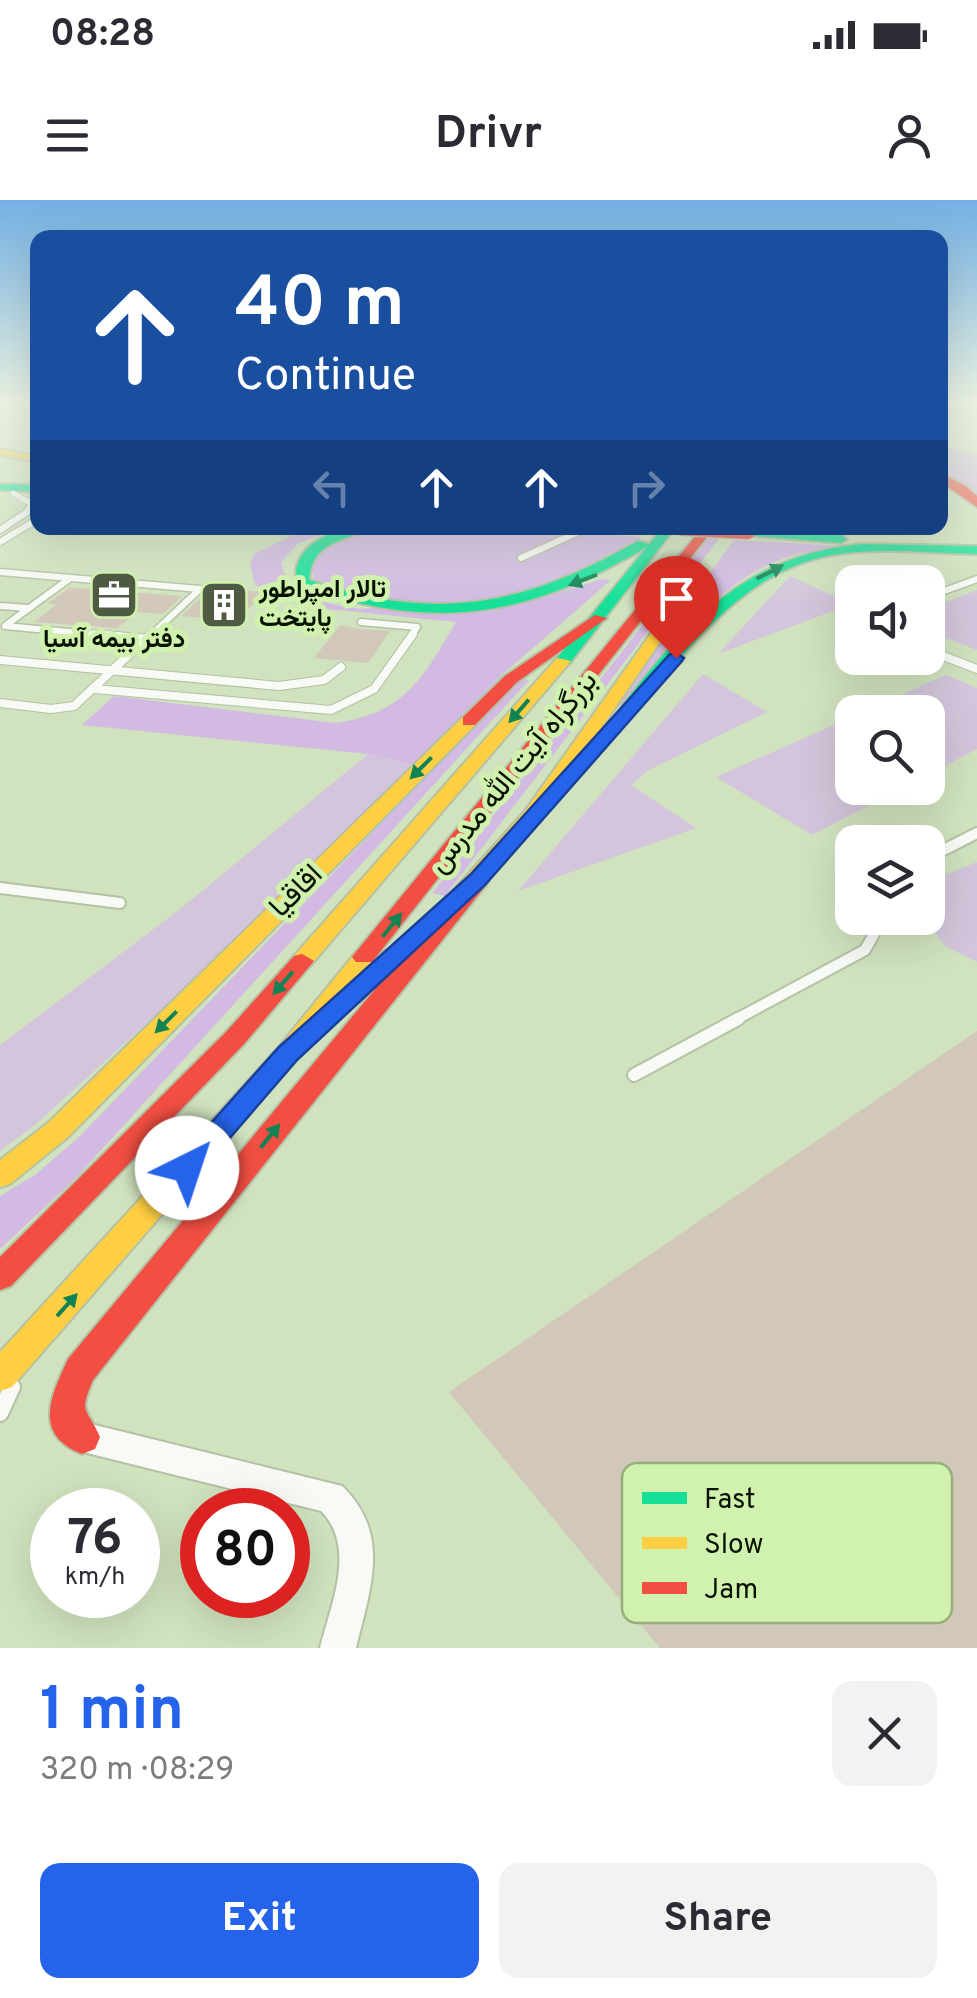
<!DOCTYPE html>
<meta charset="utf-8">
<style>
:root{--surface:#fff;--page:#f2f2f3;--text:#2b2b33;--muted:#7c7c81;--accent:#2563eb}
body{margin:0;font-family:Overpass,Vazirmatn,sans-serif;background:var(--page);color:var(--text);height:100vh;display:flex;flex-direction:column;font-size:38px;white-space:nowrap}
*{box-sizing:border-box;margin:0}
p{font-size:32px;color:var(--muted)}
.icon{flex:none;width:55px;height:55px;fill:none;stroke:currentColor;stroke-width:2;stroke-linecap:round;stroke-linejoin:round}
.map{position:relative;height:1448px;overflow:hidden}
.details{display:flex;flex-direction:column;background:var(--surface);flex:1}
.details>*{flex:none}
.top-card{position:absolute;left:30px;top:30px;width:918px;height:305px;border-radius:20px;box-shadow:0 10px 40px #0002;background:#1a4fa0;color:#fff;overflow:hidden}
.fabs{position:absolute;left:835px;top:365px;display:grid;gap:20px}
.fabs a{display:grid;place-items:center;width:110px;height:110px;border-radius:20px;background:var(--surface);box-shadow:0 10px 40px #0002;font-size:50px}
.speed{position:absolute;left:30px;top:1288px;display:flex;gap:20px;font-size:50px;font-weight:700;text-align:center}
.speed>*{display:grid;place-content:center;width:130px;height:130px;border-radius:50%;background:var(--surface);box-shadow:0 10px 40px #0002;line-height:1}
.speed small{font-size:25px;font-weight:400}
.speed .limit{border:15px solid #d22;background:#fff;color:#111}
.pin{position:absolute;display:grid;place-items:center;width:85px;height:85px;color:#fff;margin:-102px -42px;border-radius:50% 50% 50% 0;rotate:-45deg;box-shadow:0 0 10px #0007}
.pin .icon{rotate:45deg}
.me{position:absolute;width:110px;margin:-55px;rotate:41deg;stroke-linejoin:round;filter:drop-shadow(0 0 8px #0008)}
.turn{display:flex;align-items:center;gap:35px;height:210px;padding:0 40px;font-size:45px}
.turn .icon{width:130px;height:130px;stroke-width:2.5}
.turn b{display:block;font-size:70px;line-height:85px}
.lanes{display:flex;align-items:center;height:95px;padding:0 40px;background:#0003;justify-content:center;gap:50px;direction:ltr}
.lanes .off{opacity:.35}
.round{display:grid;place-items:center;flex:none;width:105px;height:105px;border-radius:20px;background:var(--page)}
.head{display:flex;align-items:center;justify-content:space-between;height:170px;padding:0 40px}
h1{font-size:60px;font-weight:700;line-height:75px;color:var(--accent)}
.cta{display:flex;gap:20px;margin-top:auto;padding:20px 40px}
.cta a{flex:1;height:115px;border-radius:20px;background:var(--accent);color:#fff;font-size:40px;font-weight:700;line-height:115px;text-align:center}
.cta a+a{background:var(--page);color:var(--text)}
.status{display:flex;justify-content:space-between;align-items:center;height:70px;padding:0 50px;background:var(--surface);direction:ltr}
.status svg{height:28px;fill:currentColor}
header{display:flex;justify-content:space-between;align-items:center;height:130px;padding:0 40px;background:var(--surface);font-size:45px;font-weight:700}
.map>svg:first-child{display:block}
.green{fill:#d3c6dc}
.forest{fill:#d2bae2}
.building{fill:#d2c8ba}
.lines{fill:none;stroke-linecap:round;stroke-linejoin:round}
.lane-far5-casing{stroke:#b3c1a5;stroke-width:6}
.lane-far4-casing{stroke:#b3c1a5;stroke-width:9}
.lane-far3-casing{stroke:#b3c1a5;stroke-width:10}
.lane-far2-casing{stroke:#b3c1a5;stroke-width:14}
.lane-far1-casing{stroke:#b3c1a5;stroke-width:16}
.lane-casing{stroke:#b3c1a5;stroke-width:20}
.street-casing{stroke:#b3c1a5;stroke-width:4}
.fast-casing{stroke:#b3c1a5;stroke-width:4}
.slow-casing{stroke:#b3c1a5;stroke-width:4}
.jam-casing{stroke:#b3c1a5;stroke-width:4}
.path{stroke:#c7cbc1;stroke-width:2.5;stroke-dasharray:4 2.5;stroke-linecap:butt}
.lane-far5{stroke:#f8fbf5;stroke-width:5}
.lane-far4{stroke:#f8fbf5;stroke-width:6}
.lane-far3{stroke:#f8fbf5;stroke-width:8}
.lane-far2{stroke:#f8fbf5;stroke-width:10}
.lane-far1{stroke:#f8fbf5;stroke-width:12}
.lane{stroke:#f8fbf5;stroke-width:16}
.street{fill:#f8fbf5;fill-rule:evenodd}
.fast{fill:#16e098;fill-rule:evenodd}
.slow{fill:#ffcf43;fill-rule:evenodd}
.jam{fill:#f24e42;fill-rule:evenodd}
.jam-bridge-casing{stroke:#b3c1a5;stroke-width:16;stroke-linecap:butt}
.jam-bridge{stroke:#f24e42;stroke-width:14}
.oneway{fill:#108354}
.route{fill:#2563eb;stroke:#184099;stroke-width:2.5}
.labels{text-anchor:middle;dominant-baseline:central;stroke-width:10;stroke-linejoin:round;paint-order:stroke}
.far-poi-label{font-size:25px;font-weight:bold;fill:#081200;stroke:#d1f1af;text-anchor:start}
.street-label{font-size:30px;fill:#081200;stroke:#d1f1af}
.key{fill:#d1f1af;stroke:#95ae7a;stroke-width:2.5}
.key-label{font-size:28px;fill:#081200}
</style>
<div class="status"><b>08:28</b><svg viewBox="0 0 49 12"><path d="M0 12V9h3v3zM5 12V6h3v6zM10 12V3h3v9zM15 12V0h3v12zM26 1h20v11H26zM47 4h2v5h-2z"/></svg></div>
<header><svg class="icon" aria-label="menu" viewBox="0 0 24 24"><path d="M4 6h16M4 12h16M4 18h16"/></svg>Drivr<svg class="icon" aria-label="person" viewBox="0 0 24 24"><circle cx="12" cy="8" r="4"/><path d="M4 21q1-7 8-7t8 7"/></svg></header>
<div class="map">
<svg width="977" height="1448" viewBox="0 0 977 1448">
<rect width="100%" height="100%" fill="#d0e2be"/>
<path class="green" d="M790,376L852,404L718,454Z
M977,390V450L928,431V409Z
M703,474L767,512L647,571L631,585L696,628L518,691Z
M946,475L977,488V549L928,575V512H862Z
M852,517V588H903L812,635L716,577Z
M368,554L413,565L317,668L35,925L0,951V845L184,706Z
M977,662V762L945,746L925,718L928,682Z"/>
<path class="forest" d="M940,245L977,256V297L940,273Z
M308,328H338L297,344L281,363C289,398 329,404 360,409L538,399L602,379L611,380L503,474L413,565L368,554L82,525L114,496L336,523C405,513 423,478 456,422L328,409L255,385L250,364L254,354Z
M384,328H512L642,337C564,395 451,419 355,397C341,394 326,385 313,378L311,355L326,344Z
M714,328L718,340L445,696L432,693L628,444Z
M734,340L879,348C852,349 822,348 795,355C719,375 669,452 618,508L611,507Z
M520,479L529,480L74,980L0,1049V996L35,975L79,937Z"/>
<path class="building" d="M70,387L89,389L182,396L163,414L138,412L117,428L34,422L57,404H47Z
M222,388L265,392L236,421L182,416L206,392Z
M340,425L360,429L390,431L368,463L314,458Z
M977,831V1448H660L449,1192Z"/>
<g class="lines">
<g class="lane-far5-casing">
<path id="lane-far5" d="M952,200L977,206
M13,293L32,304"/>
</g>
<g class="lane-far4-casing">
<path id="lane-far4" d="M0,330L27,312L32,304L29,302
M0,342L38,319
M521,358L587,328
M0,372L200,389
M928,397L977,379
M0,406L29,408
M361,422L417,427L411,437
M6,425L69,379
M5,426L122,437
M149,437L200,389"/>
</g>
<g class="lane-far3-casing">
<path id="lane-far3" d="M95,434L149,439
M928,450L977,469
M0,460L279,486L324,480L341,467
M95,489L331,510L374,489L413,434
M0,503L51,509L74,506L151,434"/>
</g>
<g class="lane-far2-casing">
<path id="lane-far2" d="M928,658L977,633
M0,688L120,703
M733,821L865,750L883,718"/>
</g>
<g class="lane-far1-casing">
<path id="lane-far1" d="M634,875L738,819"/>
</g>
<g class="lane-casing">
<path id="lane" d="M0,1213L12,1187"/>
</g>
<g class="street-casing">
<path id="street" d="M83,1222L342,1286C392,1334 370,1389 356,1448H320C331,1404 357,1347 321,1311L83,1252L72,1248L67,1237L72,1226Z"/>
</g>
<g class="fast-casing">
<path id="fast" d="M0,284L38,285V292L0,290Z
M350,328H369C342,343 312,341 309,380C437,423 522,407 638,341L649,344L663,328H675L569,464H557V458L647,347C523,419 433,432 297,385C290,350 321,335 350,328Z
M748,328L841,335L847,339L841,343L744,335V329Z
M862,344L977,346V354C931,353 884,348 839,354C746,367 693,444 637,510H625L622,506C689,419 748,355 862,344Z"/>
</g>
<g class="slow-casing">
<path id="slow" d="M0,249L38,256V262L0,255Z
M676,398L688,401L539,619L468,702H452L449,697L452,692L525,611Z
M557,458L571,461L310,766H294L290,761L294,756Z
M469,516L475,517V525L68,937L10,984L0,987V960L48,923L463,517Z
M364,750L376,757L297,859L12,1187L0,1191V1152L279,847L356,752Z"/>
</g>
<g class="jam-casing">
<path id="jam" d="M940,273L966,286L977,296V307L940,281Z
M702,328H714L372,762H356L352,757L356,752Z
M595,415L607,418L517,482L475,525H463V517L505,476Z
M478,674L489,680L486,685L93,1180C78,1215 87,1207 100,1237L95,1249L82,1254C32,1234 51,1196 68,1159L470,675Z
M302,754L314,761L244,844L11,1086L0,1090V1057L226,832L294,756Z"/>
</g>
<path class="path" d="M940,240L977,254
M940,256L977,268"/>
<use href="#lane-far5" class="lane-far5"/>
<use href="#lane-far4" class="lane-far4"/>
<use href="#lane-far3" class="lane-far3"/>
<use href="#lane-far2" class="lane-far2"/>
<use href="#lane-far1" class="lane-far1"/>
<use href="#lane" class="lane"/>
<use href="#street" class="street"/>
<use href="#fast" class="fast"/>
<use href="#slow" class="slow"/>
<use href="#jam" class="jam"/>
<g class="jam-bridge-casing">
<path id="jam-bridge" d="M679,328L748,332"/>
</g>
<use href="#jam-bridge" class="jam-bridge"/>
</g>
<defs><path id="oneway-solid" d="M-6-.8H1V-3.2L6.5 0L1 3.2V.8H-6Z" transform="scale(2.5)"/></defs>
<g class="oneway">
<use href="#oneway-solid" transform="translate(770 372) rotate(-27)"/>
<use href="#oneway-solid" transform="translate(583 380) rotate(159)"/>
<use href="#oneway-solid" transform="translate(519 511) rotate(131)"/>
<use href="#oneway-solid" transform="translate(421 568) rotate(135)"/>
<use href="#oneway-solid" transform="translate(392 725) rotate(-51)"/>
<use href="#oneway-solid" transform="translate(283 783) rotate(131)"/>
<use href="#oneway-solid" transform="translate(166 822) rotate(135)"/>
<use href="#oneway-solid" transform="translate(270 936) rotate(-51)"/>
<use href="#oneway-solid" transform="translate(67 1105) rotate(-48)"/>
</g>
<linearGradient id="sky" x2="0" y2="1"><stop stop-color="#73b0e3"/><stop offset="0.5" stop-color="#eaf2e2"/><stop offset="1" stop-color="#eaf2e2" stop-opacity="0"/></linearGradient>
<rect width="977" height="403" fill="url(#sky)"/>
<path class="route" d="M676,453L684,458L682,461L485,685L297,860L197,976L187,980L177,976L172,968L177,961L279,847L470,675L670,454Z"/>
<defs>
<g id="office-square" transform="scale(2.5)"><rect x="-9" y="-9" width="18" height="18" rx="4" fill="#4e5b42" stroke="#d1f1af"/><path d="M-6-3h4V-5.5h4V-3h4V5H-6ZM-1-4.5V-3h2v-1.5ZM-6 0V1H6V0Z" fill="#fff"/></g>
<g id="building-square" transform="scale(2.5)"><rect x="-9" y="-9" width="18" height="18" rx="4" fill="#4e5b42" stroke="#d1f1af"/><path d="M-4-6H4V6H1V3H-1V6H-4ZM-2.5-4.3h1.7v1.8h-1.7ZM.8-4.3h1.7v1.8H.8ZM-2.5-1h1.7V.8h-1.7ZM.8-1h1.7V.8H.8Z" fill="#fff"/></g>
</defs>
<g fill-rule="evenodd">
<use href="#office-square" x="114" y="395"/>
<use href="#building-square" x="224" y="405"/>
</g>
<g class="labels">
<g class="far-poi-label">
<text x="259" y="391">تالار امپراطور<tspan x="259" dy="29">پایتخت</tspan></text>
<text x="114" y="441" text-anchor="middle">دفتر بیمه آسیا</text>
</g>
<g class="street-label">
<text transform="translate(514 573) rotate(-51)">بزرگراه آیت الله مدرس</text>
<text transform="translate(297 692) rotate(-45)">اقاقیا</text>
</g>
</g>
<rect x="622" y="1263" width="330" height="160" rx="15" class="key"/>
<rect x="642" y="1292" width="45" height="12" fill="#16e098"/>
<rect x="642" y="1337" width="45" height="12" fill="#ffcf43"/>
<rect x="642" y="1382" width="45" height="12" fill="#f24e42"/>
<g class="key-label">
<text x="704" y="1308">Fast</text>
<text x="704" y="1353">Slow</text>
<text x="704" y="1398">Jam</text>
</g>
</svg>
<div class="fabs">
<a><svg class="icon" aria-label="sound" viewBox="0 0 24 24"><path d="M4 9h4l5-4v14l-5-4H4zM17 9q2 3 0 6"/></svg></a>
<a><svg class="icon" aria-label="search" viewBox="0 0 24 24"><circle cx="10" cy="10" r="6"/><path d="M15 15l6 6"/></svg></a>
<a><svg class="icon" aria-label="layers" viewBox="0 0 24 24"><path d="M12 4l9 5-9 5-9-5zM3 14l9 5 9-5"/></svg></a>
</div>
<div class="speed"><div>76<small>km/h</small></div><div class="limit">80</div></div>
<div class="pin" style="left:676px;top:458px;background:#d93025"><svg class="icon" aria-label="arrive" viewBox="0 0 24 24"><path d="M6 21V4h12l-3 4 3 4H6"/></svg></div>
<svg class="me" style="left:187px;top:968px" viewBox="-20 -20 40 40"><circle r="19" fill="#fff"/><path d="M0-13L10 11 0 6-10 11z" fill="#2563eb"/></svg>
<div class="top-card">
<div class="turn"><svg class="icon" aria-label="ahead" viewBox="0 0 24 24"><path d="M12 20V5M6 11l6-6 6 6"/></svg><div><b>40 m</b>Continue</div></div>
<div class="lanes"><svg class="icon off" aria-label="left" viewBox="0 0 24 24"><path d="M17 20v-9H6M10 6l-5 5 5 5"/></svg><svg class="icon" aria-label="ahead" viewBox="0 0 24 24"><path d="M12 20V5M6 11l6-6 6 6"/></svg><svg class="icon" aria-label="ahead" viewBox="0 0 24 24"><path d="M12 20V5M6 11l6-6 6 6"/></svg><svg class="icon off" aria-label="right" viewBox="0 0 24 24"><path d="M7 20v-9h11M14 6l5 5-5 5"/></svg></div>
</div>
</div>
<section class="details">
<div class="head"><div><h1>1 min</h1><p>320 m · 08:29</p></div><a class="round"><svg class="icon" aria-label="close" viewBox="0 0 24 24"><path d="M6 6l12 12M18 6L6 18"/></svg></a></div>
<div class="cta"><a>Exit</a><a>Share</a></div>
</section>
